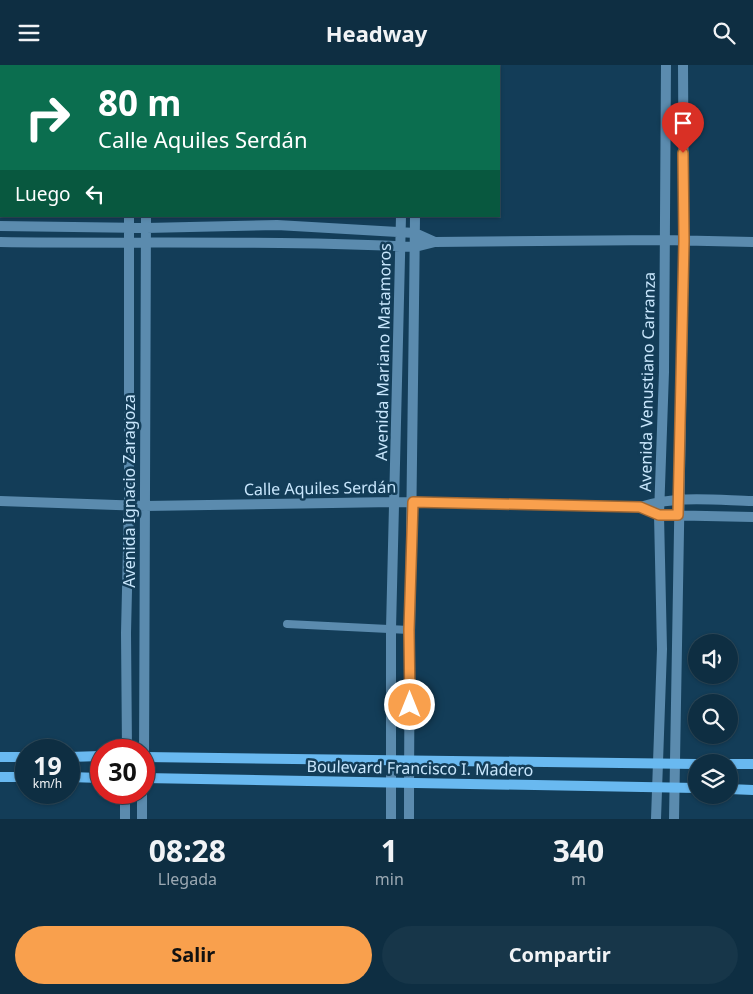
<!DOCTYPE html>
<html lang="es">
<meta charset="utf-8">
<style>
:root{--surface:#0e2e42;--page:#173649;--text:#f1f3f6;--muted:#9ba8b2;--line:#2e4a5b;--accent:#f9a04d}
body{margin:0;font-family:"Noto Sans",sans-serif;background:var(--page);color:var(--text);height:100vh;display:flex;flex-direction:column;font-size:19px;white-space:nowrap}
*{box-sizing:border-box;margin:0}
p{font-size:16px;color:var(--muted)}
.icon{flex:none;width:28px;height:28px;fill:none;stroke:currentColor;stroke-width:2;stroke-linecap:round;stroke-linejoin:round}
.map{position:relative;height:754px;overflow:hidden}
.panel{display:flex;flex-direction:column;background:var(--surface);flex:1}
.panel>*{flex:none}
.top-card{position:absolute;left:0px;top:0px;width:500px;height:152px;box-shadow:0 1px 4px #0004,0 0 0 1px var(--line);background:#0b6e4f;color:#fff;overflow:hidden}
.buttons{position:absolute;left:688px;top:569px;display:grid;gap:10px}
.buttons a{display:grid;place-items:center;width:50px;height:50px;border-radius:50%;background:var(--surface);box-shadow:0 1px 4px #0004,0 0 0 1px var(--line);font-size:25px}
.speed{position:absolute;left:15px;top:674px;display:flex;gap:10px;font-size:25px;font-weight:700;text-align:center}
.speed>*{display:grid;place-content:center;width:65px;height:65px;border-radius:50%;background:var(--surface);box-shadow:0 1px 4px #0004,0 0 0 1px var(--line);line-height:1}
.speed small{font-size:12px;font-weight:400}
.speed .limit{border:8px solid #d22;background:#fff;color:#111}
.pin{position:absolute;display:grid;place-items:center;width:42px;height:42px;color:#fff;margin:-51px -21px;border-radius:50% 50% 50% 0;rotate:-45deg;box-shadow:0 0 5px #0007}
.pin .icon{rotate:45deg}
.me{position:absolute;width:55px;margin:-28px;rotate:0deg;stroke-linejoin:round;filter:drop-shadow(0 0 4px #0008)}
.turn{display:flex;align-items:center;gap:18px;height:105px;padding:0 15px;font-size:22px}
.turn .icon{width:65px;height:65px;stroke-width:2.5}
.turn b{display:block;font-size:35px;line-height:42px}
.then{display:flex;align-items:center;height:48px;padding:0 15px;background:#0003;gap:10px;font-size:19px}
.eta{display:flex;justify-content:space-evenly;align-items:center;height:85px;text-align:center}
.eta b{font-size:30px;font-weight:700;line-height:35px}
.action{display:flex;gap:10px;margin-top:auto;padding:10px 15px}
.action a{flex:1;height:58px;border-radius:30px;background:var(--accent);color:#111;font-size:20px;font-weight:700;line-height:58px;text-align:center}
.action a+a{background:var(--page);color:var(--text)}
header{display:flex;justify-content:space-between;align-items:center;height:65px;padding:0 15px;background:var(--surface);font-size:22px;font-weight:700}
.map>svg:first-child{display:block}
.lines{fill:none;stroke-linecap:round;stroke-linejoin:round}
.lane{stroke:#5b8bae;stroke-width:8}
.street{stroke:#5b8bae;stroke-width:10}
.secondary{stroke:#69b9f0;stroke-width:10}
.route-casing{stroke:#a26832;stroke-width:12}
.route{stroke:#f9a04d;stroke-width:9}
.labels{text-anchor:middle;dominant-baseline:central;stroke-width:5;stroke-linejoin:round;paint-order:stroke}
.street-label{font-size:16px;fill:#c8e6fc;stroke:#133d58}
</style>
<header><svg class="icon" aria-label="menu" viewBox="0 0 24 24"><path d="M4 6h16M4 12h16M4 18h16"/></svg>Headway<svg class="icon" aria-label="search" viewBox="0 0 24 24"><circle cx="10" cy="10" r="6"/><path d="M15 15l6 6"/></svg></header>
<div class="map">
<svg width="753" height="754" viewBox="0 0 753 754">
<rect width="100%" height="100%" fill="#133d58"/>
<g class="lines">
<path class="lane" d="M287,559L409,565"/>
<path class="street" d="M400,0V1
M131,1L132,0
M149,1V0
M416,1V0
M0,161L146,163L277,160L415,168L435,177
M0,177C138,179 276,175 415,182L435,177L663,175L753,177
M0,436L145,441L394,437L640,442C676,430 715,435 753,436
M640,442L659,450L753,452
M127,685L126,568L129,440V151
M144,701L146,151
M125,754V728
M142,754V728
M391,754V564L401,151
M409,754C409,553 413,352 415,151
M656,754L662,584L659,450L664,307L666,0
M674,754L684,176L683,0"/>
<path class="secondary" d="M0,692H26
M69,692L101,691
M144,692L696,699
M729,699H753
M0,712H26
M69,712L101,713
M144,713L696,723
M729,724L753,725"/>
</g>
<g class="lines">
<g class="route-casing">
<path id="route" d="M410,640L409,565L413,437L640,442L659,450H678L684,176L683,88"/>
</g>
<use href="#route" class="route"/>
</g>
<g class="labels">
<g class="street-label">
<text transform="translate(383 287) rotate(-89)">Avenida Mariano Matamoros</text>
<text transform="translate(647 317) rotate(-89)">Avenida Venustiano Carranza</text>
<text transform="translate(320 423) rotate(-1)">Calle Aquiles Serdán</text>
<text transform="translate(129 426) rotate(-90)">Avenida Ignacio Zaragoza</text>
<text transform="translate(420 703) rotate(1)">Boulevard Francisco I. Madero</text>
</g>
</g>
</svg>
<div class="buttons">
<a><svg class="icon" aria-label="sound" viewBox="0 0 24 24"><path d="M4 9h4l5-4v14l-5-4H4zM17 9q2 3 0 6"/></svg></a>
<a><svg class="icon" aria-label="search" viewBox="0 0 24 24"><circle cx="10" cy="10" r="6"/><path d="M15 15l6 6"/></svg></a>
<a><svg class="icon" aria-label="layers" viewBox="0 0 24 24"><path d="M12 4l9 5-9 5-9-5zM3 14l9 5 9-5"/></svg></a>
</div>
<div class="speed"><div>19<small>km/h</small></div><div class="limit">30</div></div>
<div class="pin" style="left:683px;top:88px;background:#d93025"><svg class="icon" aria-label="arrive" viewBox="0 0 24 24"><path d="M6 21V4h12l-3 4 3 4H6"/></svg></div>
<svg class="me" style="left:410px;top:640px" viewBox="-20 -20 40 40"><circle r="17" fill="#f9a04d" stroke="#fff" stroke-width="3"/><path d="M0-11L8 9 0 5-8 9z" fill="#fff"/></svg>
<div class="top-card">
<div class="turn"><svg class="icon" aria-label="right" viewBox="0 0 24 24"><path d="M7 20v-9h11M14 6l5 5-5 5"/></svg><div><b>80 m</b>Calle Aquiles Serdán</div></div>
<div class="then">Luego<svg class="icon" aria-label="left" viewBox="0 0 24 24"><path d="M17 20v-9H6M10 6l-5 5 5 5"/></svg></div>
</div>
</div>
<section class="panel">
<div class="eta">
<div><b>08:28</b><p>Llegada</p></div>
<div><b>1</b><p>min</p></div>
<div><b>340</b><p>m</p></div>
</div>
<div class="action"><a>Salir</a><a>Compartir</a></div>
</section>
